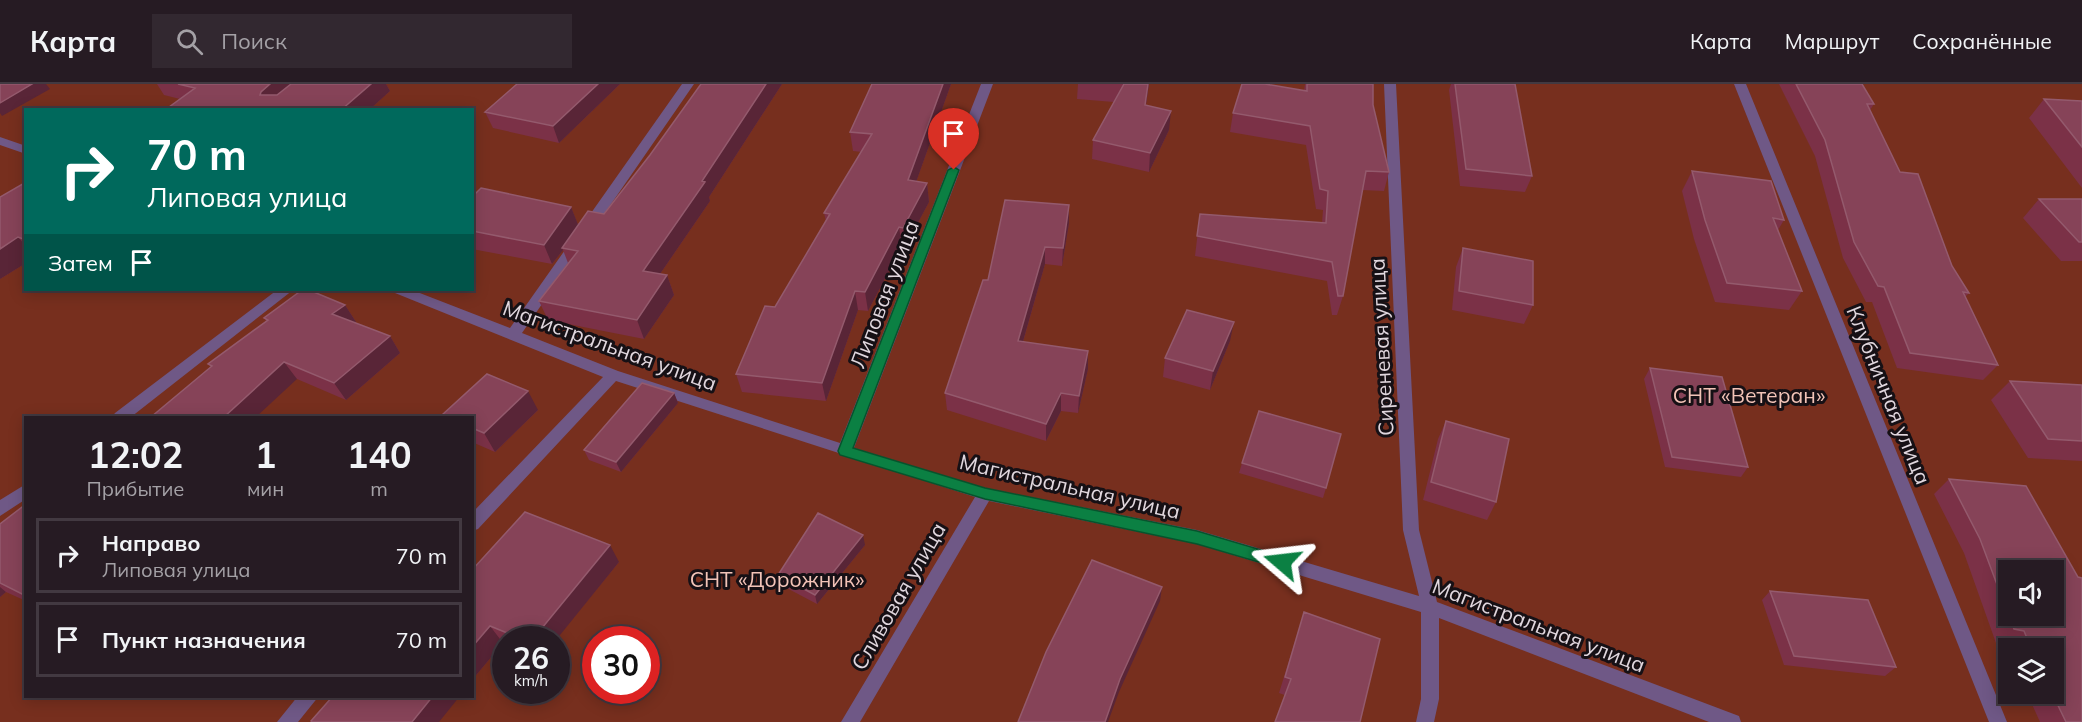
<!DOCTYPE html>
<html lang="ru">
<meta charset="utf-8">
<style>
:root{--surface:#261b23;--page:#322830;--text:#f1f3f6;--muted:#a4a1a6;--line:#423941}
body{margin:0;font-family:Mulish,sans-serif;background:var(--page);color:var(--text);height:100vh;display:flex;flex-direction:column;font-size:22px;white-space:nowrap}
*{box-sizing:border-box;margin:0}
p{font-size:20px;color:var(--muted)}
.icon{flex:none;width:33px;height:33px;fill:none;stroke:currentColor;stroke-width:2;stroke-linecap:round;stroke-linejoin:round}
.map{position:relative;flex:1;overflow:hidden}
.drawer{position:absolute;left:24px;top:332px;width:450px;height:282px;display:flex;flex-direction:column;background:var(--surface);border-radius:0px;box-shadow:0 3px 15px #0003,0 0 0 2px var(--line)}
.drawer>*{flex:none}
.hud{position:absolute;left:24px;top:24px;width:450px;height:183px;border-radius:0px;box-shadow:0 3px 15px #0003,0 0 0 2px var(--line);background:#00695c;color:#fff;overflow:hidden}
.controls{position:absolute;left:1998px;top:476px;display:grid;gap:12px}
.controls a{display:grid;place-items:center;width:66px;height:66px;border-radius:0px;background:var(--surface);box-shadow:0 3px 15px #0003,0 0 0 2px var(--line);font-size:30px}
.speed{position:absolute;left:492px;top:542px;display:flex;gap:12px;font-size:30px;font-weight:700;text-align:center}
.speed>*{display:grid;place-content:center;width:78px;height:78px;border-radius:50%;background:var(--surface);box-shadow:0 3px 15px #0003,0 0 0 2px var(--line);line-height:1}
.speed small{font-size:15px;font-weight:400}
.speed .limit{border:9px solid #d22;background:#fff;color:#111}
.pin{position:absolute;display:grid;place-items:center;width:51px;height:51px;color:#fff;margin:-62px -26px;border-radius:50% 50% 50% 0;rotate:-45deg;box-shadow:0 0 6px #0007}
.pin .icon{rotate:45deg}
.me{position:absolute;width:66px;margin:-33px;rotate:287deg;stroke-linejoin:round;filter:drop-shadow(0 0 4px #0008)}
.turn{display:flex;align-items:center;gap:21px;height:126px;padding:0 24px;font-size:27px}
.turn .icon{width:78px;height:78px;stroke-width:2.5}
.turn b{display:block;font-size:42px;line-height:51px}
.then{display:flex;align-items:center;height:57px;padding:0 24px;background:#0003;gap:12px;font-size:22px}
.eta{display:flex;justify-content:space-evenly;align-items:center;height:102px;text-align:center}
.eta b{font-size:36px;font-weight:700;line-height:42px}
ul{padding:0;list-style:none}
li{display:flex;align-items:center;gap:18px;height:75px;margin:0 12px 9px;padding:0 12px;border:3px solid var(--line);border-radius:0px}
li div{flex:1}
li b{display:block;font-size:22px}
li em{font-style:normal}
header{display:flex;align-items:center;gap:36px;box-sizing:border-box;height:84px;padding:0 30px;background:var(--surface);border-bottom:2px solid var(--line)}
header strong{font-size:28px}
nav{display:flex;gap:33px;margin-inline-start:auto;font-size:21px}
.search{width:420px;height:54px;background:var(--page);display:flex;align-items:center;gap:15px;box-sizing:border-box;padding:0 21px;border-radius:0px;color:var(--muted);font-size:22px}
.map>svg:first-child{display:block}
.green{fill:#772f1e;fill-rule:evenodd}
.lines{fill:none;stroke-linecap:round;stroke-linejoin:round}
.street{fill:#6f5886;fill-rule:evenodd}
.wall{fill:#7b3147}
.shaded-wall{fill:#592537}
.building{fill:#864358;stroke:#945a6d;stroke-width:1.5}
.route{fill:#0b8043;stroke:#07532c;stroke-width:1.5}
.labels{text-anchor:middle;dominant-baseline:central;stroke-width:6;stroke-linejoin:round;paint-order:stroke}
.street-label{font-size:21px;fill:#e1d7de;stroke:#161015}
.park-label{font-size:21px;fill:#f2c3b7;stroke:#161015}
</style>
<header>
<strong>Карта</strong>
<div class="search"><svg class="icon" aria-label="search" viewBox="0 0 24 24"><circle cx="10" cy="10" r="6"/><path d="M15 15l6 6"/></svg>Поиск</div>
<nav><a>Карта</a><a>Маршрут</a><a>Сохранённые</a></nav>
</header>
<div class="map">
<svg width="2082" height="638" viewBox="0 0 2082 638">
<rect width="100%" height="100%" fill="#33242f"/>
<path class="green" d="M0,0H2082V638H0ZM26,26H472V206H26ZM26,333H472V612H26ZM2008,486H2054V531H2008ZM506,555H556V606H506ZM596,555H646V606H596ZM2008,564H2054V609H2008Z"/>
<g class="lines">
<path class="street" d="M682,0H694L522,249L618,287L840,359L981,0H993L854,364L985,404L1197,446L1419,512L1403,446L1384,0H1396L1419,446L1437,518L1739,632L1741,638H1709L1439,534V615L1434,638H1416L1421,615V528L1197,460L989,417L860,638H841L975,413L616,297L478,445L472,447V429L603,293L395,209L393,206H412L510,244Z
M1734,0H1746L2007,638H1989Z
M0,53L26,62V70L0,61Z
M277,206H293L131,333H112L115,329Z
M26,400V415L0,432V416Z
M298,612H319L298,638H277Z"/>
</g>
<path class="wall" d="M157,0H386L390,7L369,26H165L180,15L164,11Z
M620,0L559,59L493,44L485,28Z
M701,0H782L709,113L710,117L660,190L667,191L674,211L644,255L548,236L539,217L568,179L563,166L552,180L472,165V113L571,123L578,141L604,130L650,71Z
M951,0L916,98L927,99L929,118L905,163L902,162L868,227L858,226L826,317L742,308L736,290L826,137L824,129L862,68L853,67L850,48Z
M1078,0H1149L1146,21L1169,46L1149,88L1092,75L1093,56L1114,18L1077,15Z
M1305,0H1373V21L1389,88L1384,107L1362,106L1343,212L1337,231H1332L1327,197L1195,172L1200,130L1322,139L1323,126L1316,125L1306,61L1230,48L1233,29L1304,7Z
M1451,0H1515L1532,92L1525,108L1460,102L1449,6Z
M1779,0H1862L1874,20L1870,26L1900,88L1952,182L1969,209L1965,213L1998,281L1983,296L1897,284L1872,218H1866L1843,174L1815,72Z
M2044,15L2082,17V104L2029,34Z
M1692,87L1784,136L1778,146L1802,207L1789,226L1715,218L1694,155L1682,107Z
M26,98V179L0,195V113Z
M2039,115H2082V177H2061L2023,134Z
M1069,139L1062,182L1045,180L1023,258L1088,285L1078,329L1061,327L1046,357L947,326L945,309L988,196Z
M1463,164L1533,221L1524,240L1452,226L1456,183Z
M345,221L356,238L354,239L390,252L400,269L346,316L297,295L211,283L208,280L266,237L264,234Z
M1230,257L1210,306L1163,293L1165,274Z
M1650,284L1748,383L1741,393L1665,383L1644,295Z
M2010,297L2082,301V377L2028,374L1991,316Z
M674,309L678,319L621,388L589,376L584,366Z
M538,326L495,368L472,358V333H444L442,331Z
M1446,337L1496,418L1487,436L1423,416L1438,355Z
M1242,379L1326,404L1323,414L1239,389Z
M1949,395L2078,493L2082,638H2040L2027,609H2054V564H2008V568L2006,561L1996,559L1964,469L1934,410Z
M26,420V517L6,508L0,513V440Z
M865,461L817,520L781,501L778,491Z
M619,478L556,555H506V560L503,559L472,596V486Z
M1770,507L1896,583L1885,592L1784,581L1762,516Z
M1304,528L1360,638L1279,609Z"/>
<path class="shaded-wall" d="M32,0H46L50,5L2,32L0,29V19Z
M270,0H300L271,24L260,11L261,8Z
M371,0H386L390,7L369,26H341Z
M598,0H620L559,59L553,42Z
M766,0H782L709,113L710,117L649,206L643,187Z
M943,0H951L910,115L908,96Z
M1148,0H1149L1143,40L1145,21Z
M1171,27L1169,46L1149,88L1150,69Z
M927,99L929,118L905,163L903,144Z
M1069,121V139L1062,182L1063,164Z
M571,123L579,143L562,164L563,166L552,180L544,161Z
M899,143L902,162L868,227L865,208Z
M18,153L26,162V179L0,195V165Z
M1045,163V180L1018,275V257Z
M667,191L674,211L644,255L637,236Z
M855,207L858,226L826,317L822,299Z
M345,221L356,238L344,247L332,230Z
M1234,238L1230,257L1210,306L1213,287Z
M390,252L400,269L346,316L334,299Z
M1088,267V285L1078,329L1079,312Z
M284,278L297,295L256,333H224Z
M528,307L538,326L495,368L484,349Z
M674,309L678,319L621,388L616,378Z
M1061,309V327L1046,357V340Z
M863,451L865,461L817,520L815,511Z
M610,461L619,478L556,556V555H533Z
M0,503L6,508L0,513Z
M1162,503L1160,517L1119,608L1108,638H1105L1120,595Z
M490,542L503,559L472,596V563Z
M433,612H460L439,638H412Z"/>
<path class="building" d="M0,0H32L0,19Z
M178,0H270L261,8L260,11H277L291,0H371L341,26H165L195,4Z
M517,0H598L553,42L485,28Z
M701,0H766L702,97L705,98L643,187L667,191L637,236L539,217L578,167L562,164L588,127L604,130L650,71Z
M872,0H943L908,96L927,99L903,144L899,143L865,208L855,207L822,299L736,290L765,222L775,223L830,130L824,129L872,50L850,48Z
M1124,0H1148L1145,21L1171,27L1150,69L1093,56Z
M1242,0H1265L1307,7V0H1373V21L1389,88L1366,87L1343,212H1338L1332,178L1197,152L1200,130L1326,139L1328,107L1320,105L1310,42L1233,29Z
M1455,0H1515L1532,92L1466,85Z
M1796,0H1862L1874,20H1867L1900,88L1918,90L1952,182L1969,209L1963,208L1998,281L1910,269L1884,203L1878,202L1854,158L1825,56Z
M2044,15L2082,17V63Z
M1692,87L1771,97L1784,136L1773,134L1802,207L1727,199L1705,136Z
M26,98V156L18,153L0,165V113Z
M481,104L571,123L544,161L472,147V113Z
M2039,115H2082V158H2079Z
M1005,116L1069,121L1063,164L1045,163L1018,257L1088,267L1079,312L1061,309L1046,340L945,309L983,196H988Z
M1463,164L1533,177V221L1459,207Z
M302,206H309L345,221L332,230L390,252L334,299L284,278L224,333H151L212,282L208,280L268,236L264,234Z
M1187,226L1234,238L1213,287L1165,274Z
M1650,284L1722,293L1748,383L1672,373Z
M487,290L528,307L484,349L472,344V333H447L442,331Z
M2010,297L2082,301V357L2048,355Z
M642,299L674,309L616,378L584,366Z
M1259,327L1341,350L1326,404L1242,379Z
M1446,337L1509,355L1496,418L1431,398Z
M1949,395L2026,402L2078,493L2082,494V638H2066L2052,609H2054V564H2031L2024,547L2014,545L2009,531H2054V486H2008V530L1980,455Z
M26,420V512L0,499V440Z
M525,428L610,461L533,555H522L490,542L472,563V486Z
M818,429L863,451L815,511L778,491Z
M1092,476L1162,503L1120,595L1105,638H1018L1046,568Z
M1770,507L1868,516L1896,583L1794,572Z
M1304,528L1380,555L1360,638H1275L1291,595L1285,593Z
M333,612H433L412,638H312L311,637Z"/>
<path class="route" d="M954,83L959,86L853,364L985,404L1197,447L1288,474L1290,478L1288,483L1282,485L1197,460L985,415L840,371L838,367L948,86Z"/>
<g class="labels">
<g class="street-label">
<text transform="translate(884 210) rotate(-69)">Липовая улица</text>
<text transform="translate(610 261) rotate(20)">Магистральная улица</text>
<text transform="translate(1381 263) rotate(-93)">Сиреневая улица</text>
<text transform="translate(1889 311) rotate(68)">Клубничная улица</text>
<text transform="translate(1070 402) rotate(13)">Магистральная улица</text>
<text transform="translate(898 512) rotate(-60)">Сливовая улица</text>
<text transform="translate(1539 541) rotate(21)">Магистральная улица</text>
</g>
<g class="park-label">
<text x="1749" y="311">СНТ «Ветеран»</text>
<text x="777" y="495">СНТ «Дорожник»</text>
</g>
</g>
</svg>
<div class="controls">
<a><svg class="icon" aria-label="sound" viewBox="0 0 24 24"><path d="M4 9h4l5-4v14l-5-4H4zM17 9q2 3 0 6"/></svg></a>
<a><svg class="icon" aria-label="layers" viewBox="0 0 24 24"><path d="M12 4l9 5-9 5-9-5zM3 14l9 5 9-5"/></svg></a>
</div>
<div class="speed"><div>26<small>km/h</small></div><div class="limit">30</div></div>
<div class="pin" style="left:954px;top:86px;background:#d93025"><svg class="icon" aria-label="arrive" viewBox="0 0 24 24"><path d="M6 21V4h12l-3 4 3 4H6"/></svg></div>
<svg class="me" style="left:1282px;top:478px" viewBox="-20 -20 40 40"><path d="M0-17L14 15 0 8-14 15z" fill="#0b8043" stroke="#fff" stroke-width="4"/></svg>
<div class="hud">
<div class="turn"><svg class="icon" aria-label="right" viewBox="0 0 24 24"><path d="M7 20v-9h11M14 6l5 5-5 5"/></svg><div><b>70 m</b>Липовая улица</div></div>
<div class="then">Затем<svg class="icon" aria-label="arrive" viewBox="0 0 24 24"><path d="M6 21V4h12l-3 4 3 4H6"/></svg></div>
</div>
<section class="drawer">
<div class="eta">
<div><b>12:02</b><p>Прибытие</p></div>
<div><b>1</b><p>мин</p></div>
<div><b>140</b><p>m</p></div>
</div>
<ul>
<li><svg class="icon" aria-label="right" viewBox="0 0 24 24"><path d="M7 20v-9h11M14 6l5 5-5 5"/></svg><div><b>Направо</b><p>Липовая улица</p></div><em>70 m</em></li>
<li><svg class="icon" aria-label="arrive" viewBox="0 0 24 24"><path d="M6 21V4h12l-3 4 3 4H6"/></svg><div><b>Пункт назначения</b></div><em>70 m</em></li>
</ul>
</section>
</div>
